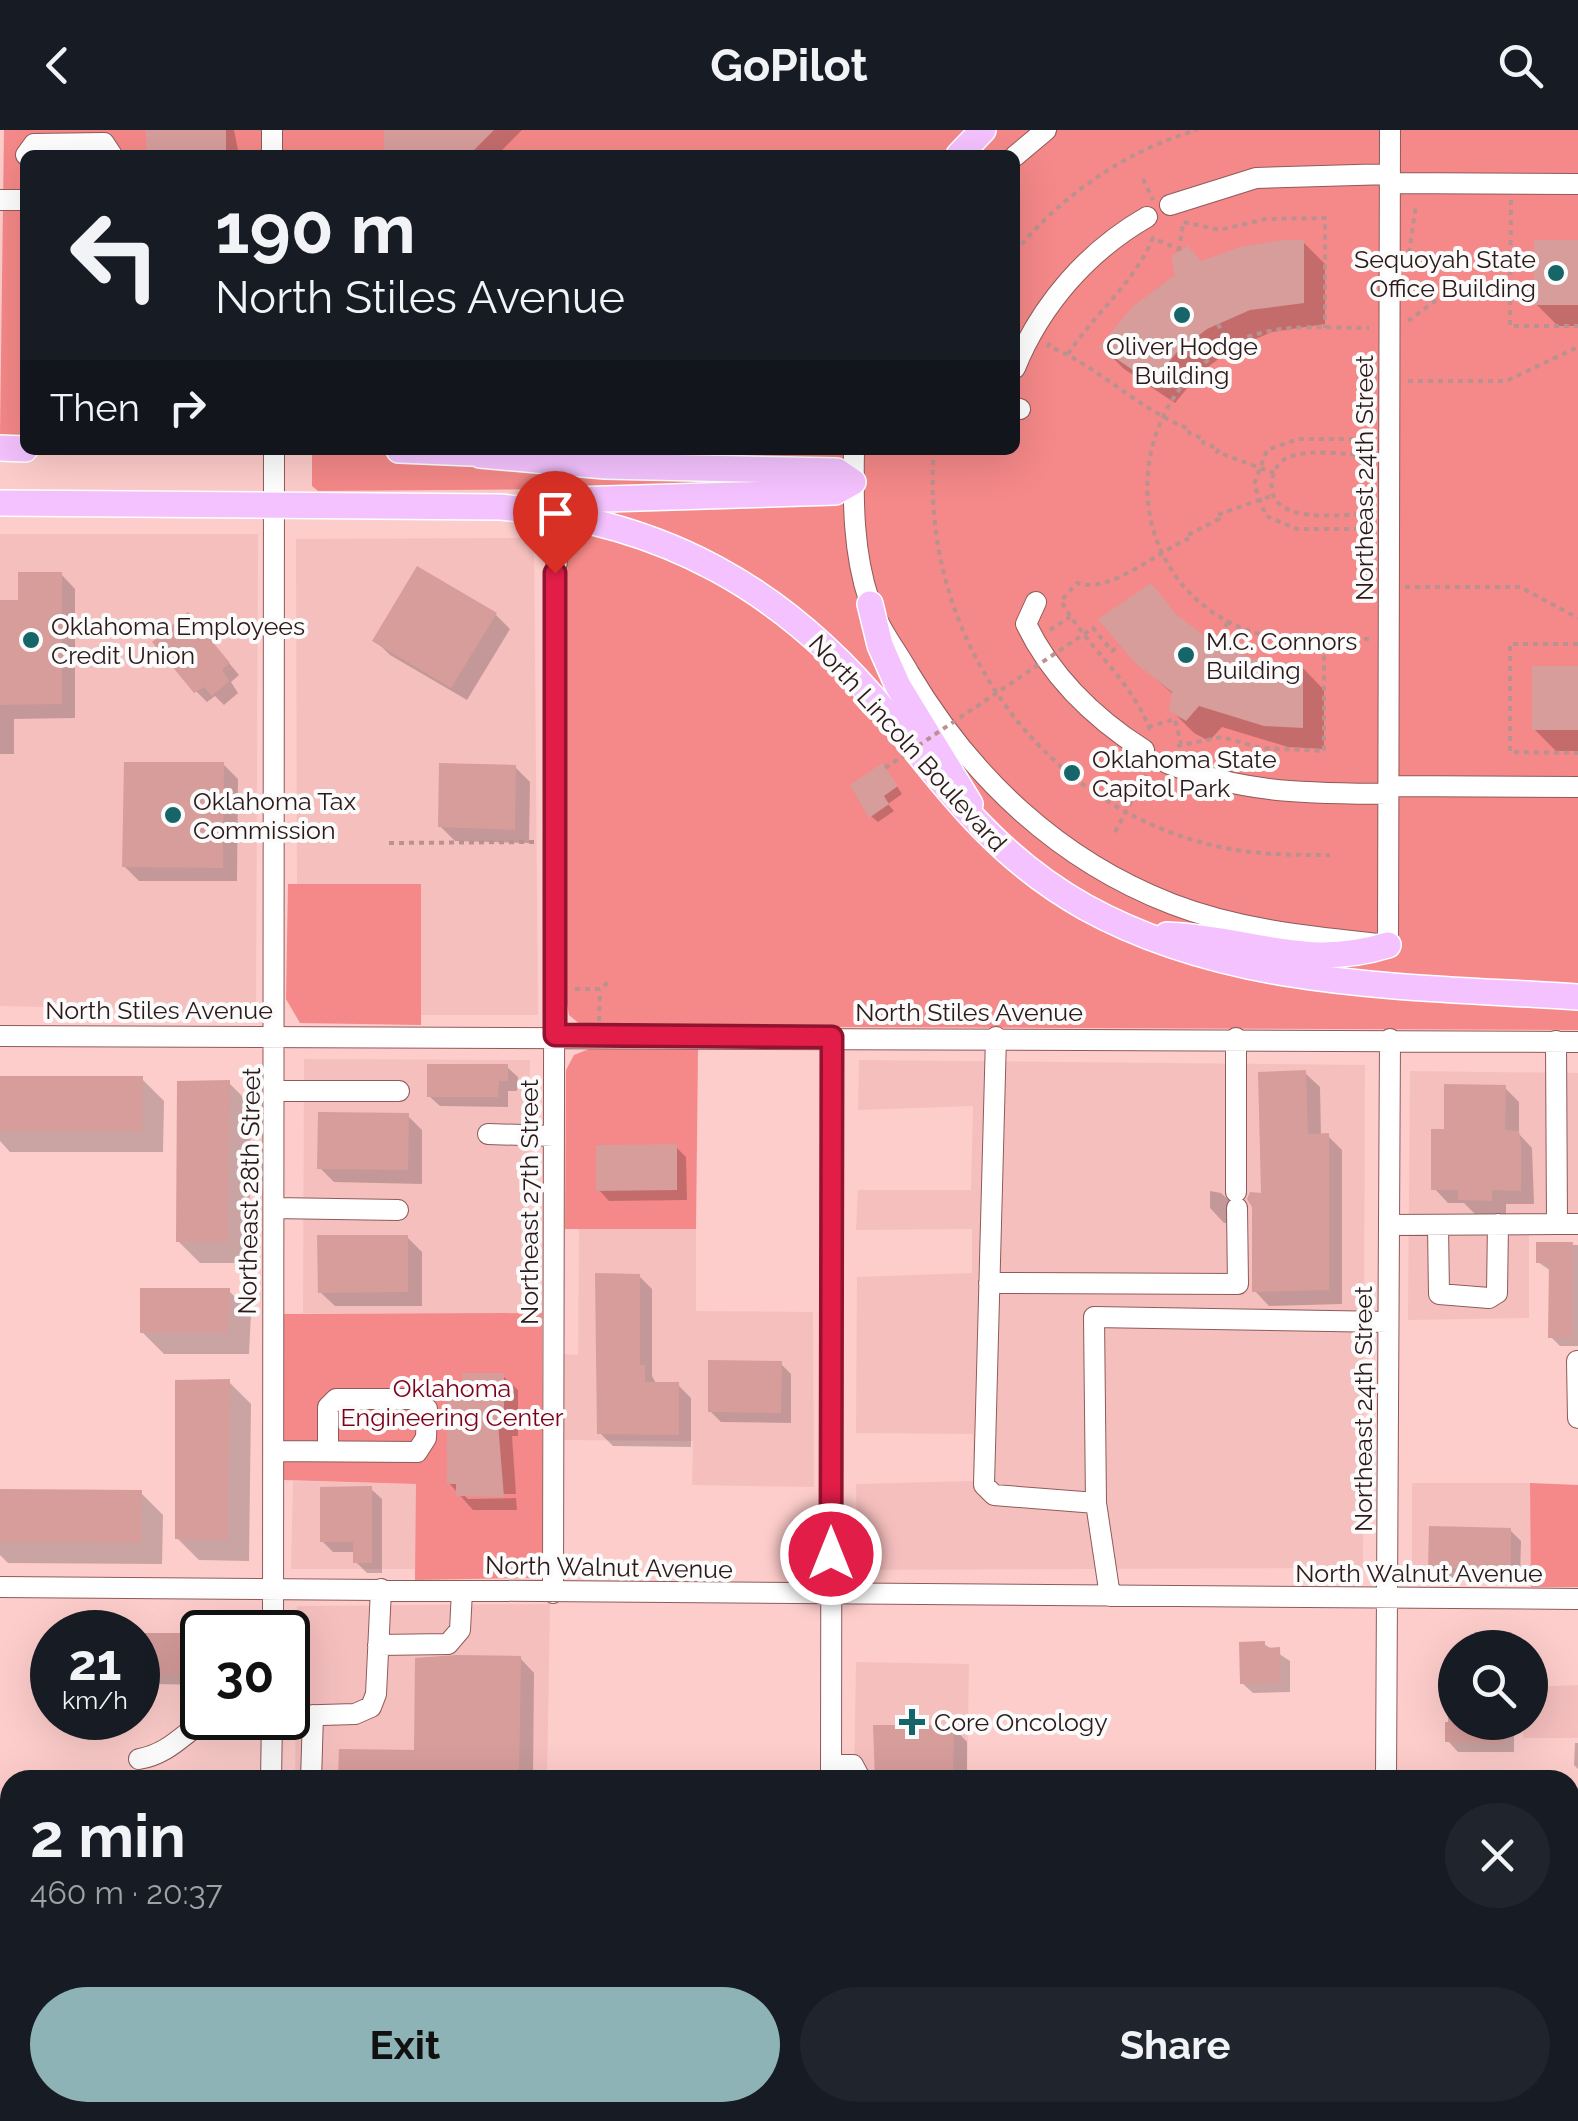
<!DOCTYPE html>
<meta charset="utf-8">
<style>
:root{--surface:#171b24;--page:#20242c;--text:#f1f3f6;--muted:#9ea1a6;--accent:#8eb3b7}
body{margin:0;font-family:Raleway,sans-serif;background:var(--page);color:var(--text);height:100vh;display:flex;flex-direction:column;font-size:38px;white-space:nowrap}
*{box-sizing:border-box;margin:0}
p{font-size:32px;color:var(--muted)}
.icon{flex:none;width:55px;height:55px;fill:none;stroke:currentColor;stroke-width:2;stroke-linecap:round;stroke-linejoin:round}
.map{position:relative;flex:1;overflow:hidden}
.sheet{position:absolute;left:0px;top:1640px;width:1580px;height:352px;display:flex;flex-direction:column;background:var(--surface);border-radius:30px 30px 0 0;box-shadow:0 10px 40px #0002}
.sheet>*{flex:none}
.guide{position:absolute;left:20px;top:20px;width:1000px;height:305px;border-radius:15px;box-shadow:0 10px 40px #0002;background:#171b24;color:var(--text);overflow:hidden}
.fabs{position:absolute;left:1438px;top:1500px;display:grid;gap:20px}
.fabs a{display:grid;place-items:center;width:110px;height:110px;border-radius:50%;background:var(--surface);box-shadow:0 10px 40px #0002;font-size:50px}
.speed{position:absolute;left:30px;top:1480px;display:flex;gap:20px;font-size:50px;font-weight:700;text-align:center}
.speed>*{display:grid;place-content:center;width:130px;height:130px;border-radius:50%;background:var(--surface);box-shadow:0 10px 40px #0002;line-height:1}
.speed small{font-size:25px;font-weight:400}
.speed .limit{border:5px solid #111;border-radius:15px;background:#fff;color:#111}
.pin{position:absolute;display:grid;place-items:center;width:85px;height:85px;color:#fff;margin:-102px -42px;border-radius:50% 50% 50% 0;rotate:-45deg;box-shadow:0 0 10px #0007}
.pin .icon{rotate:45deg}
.me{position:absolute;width:110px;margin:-55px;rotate:0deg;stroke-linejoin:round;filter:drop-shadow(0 0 8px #0008)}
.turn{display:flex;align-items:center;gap:35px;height:210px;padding:0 30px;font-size:45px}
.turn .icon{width:130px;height:130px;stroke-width:2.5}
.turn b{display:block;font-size:70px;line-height:85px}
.then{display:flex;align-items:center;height:95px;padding:0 30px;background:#0003;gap:20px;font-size:38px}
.round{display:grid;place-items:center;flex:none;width:105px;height:105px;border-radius:52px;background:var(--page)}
.summary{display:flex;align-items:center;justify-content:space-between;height:170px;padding:0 30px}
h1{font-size:60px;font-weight:700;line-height:75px}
.cta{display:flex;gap:20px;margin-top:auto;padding:20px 30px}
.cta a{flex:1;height:115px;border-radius:60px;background:var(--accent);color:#111;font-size:40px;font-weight:700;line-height:115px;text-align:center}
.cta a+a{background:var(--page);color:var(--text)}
header{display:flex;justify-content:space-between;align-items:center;height:130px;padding:0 30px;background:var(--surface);font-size:45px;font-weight:700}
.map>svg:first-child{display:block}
.built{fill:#f5bfbe}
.green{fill:#f58888}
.shadow{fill:#0003}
.building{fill:#d69d9b}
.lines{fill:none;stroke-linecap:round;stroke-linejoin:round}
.minor-casing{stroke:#8f5b5a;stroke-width:22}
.major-casing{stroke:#fff;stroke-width:28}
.path{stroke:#b99290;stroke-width:4;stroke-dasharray:5 5;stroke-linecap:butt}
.minor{stroke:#fff;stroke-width:20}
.major{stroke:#f4c2fe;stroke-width:25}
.path-bridge{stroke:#b99290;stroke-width:4;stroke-dasharray:5 5;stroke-linecap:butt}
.route-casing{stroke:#92132f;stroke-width:25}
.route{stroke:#e11d48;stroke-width:18}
.poi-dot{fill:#166569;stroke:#fbfbfb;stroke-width:4}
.labels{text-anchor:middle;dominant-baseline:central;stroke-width:8;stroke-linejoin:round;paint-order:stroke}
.poi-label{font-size:25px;fill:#2e1919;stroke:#fbfbfb;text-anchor:start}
.street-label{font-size:25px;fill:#2e1919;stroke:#fbfbfb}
.park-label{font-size:25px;fill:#7d001a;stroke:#fbfbfb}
</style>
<header><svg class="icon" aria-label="back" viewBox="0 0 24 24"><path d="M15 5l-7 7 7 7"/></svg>GoPilot<svg class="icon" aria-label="search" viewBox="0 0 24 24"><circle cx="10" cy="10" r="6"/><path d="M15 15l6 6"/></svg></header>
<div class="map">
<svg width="1578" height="1991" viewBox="0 0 1578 1991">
<rect width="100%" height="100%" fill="#fdcdcb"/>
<path class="built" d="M0,404H258L256,882L0,876Z
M534,408L538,885H421V754H297L296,409Z
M304,929L530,930L529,1184L303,1183Z
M859,930L1365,935L1363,1438L858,1440L856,1354L973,1351V1304L856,1303L857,1147L972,1143V1099L856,1100L858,1060H971L973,976L858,980Z
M1410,941L1578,943V1104H1529V1188L1408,1190Z
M579,1098L696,1099V1181L813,1182L814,1357L692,1355L693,1311L564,1310V1224L578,1225Z
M293,1351L416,1354L417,1439H291Z
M1412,1353H1530L1532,1441L1412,1443Z
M550,1474L547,1650H295L297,1476Z
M856,1532L969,1534L967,1650H854Z
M1578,1555V1608H1523V1593L1530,1592V1557Z
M0,1740H10V1982H246V1988L0,1991Z
M1570,1820H1578V1991H1410V1983L1570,1982Z
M804,1982V1991H573L572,1983Z
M840,1982H1081V1991H840Z
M1130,1983L1362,1982L1363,1991H1130Z"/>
<path class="green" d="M4,0H1578V900L582,896L569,885L566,868V359L318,361L312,356V320H1015V25H25V305H0Z
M288,754H421V895L300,893L286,869Z
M594,917L698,919L696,1099H565L566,940L574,925Z
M542,1183V1425L540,1436L530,1448L415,1450L416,1354L284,1350V1184Z
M1530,1353L1578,1355V1457H1531Z"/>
<path class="shadow" d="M149,0H234L239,25H150Z
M386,0H522L497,25H386Z
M1303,112L1325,134V194L1272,202L1230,220L1199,244L1175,273L1124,239L1102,217L1177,146L1202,134Z
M1578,113V196H1558L1536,174Z
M61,444L75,459V588L14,589V624H0V473H20Z
M1150,456L1185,495L1214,516L1255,532L1302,537L1324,560V619L1288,617L1222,597L1209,611L1194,603L1171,580L1174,565L1136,531Z
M496,485L510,499L467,570L390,525L375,510Z
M198,496L239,545L231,552L238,563L224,575L215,566L207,572L196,561Z
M1578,538V621H1556L1534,599Z
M223,634L238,649L237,751H139L124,736Z
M515,637L530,652L529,713L455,711L440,696Z
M888,642L902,664L888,674L894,681L878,692L871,686Z
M507,937L518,947L517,961H508V977L440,976L429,966Z
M1305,943L1320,957L1321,1006H1328L1342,1020V1174L1269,1176L1255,1161L1263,1066Z
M0,948L142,949L164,971L163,1022H10L0,1011Z
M229,953L251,975L249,1133H200L178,1111Z
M1504,957L1519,972V1004L1532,1018L1534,1074H1506V1084H1475L1464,1073H1448L1434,1058L1447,1002Z
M408,986L422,1000V1054L334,1052L320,1038Z
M676,1017L686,1027L687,1070L609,1071L599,1060Z
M1210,1061L1221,1063L1236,1077L1237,1092L1224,1093L1210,1078Z
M407,1107L422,1122V1176H335L320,1162Z
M1538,1114L1578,1115V1216H1560L1551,1207V1141L1538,1132Z
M639,1146L652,1159V1246L657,1255H678L691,1268V1317L613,1316L600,1303Z
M229,1161L251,1183L249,1224H164L142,1202Z
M780,1233L791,1244V1293L721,1292L710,1281Z
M503,1246L518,1260V1306H512L516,1364H463L468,1369L516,1368L517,1380H473L449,1353Z
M229,1252L251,1274L249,1431L199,1430L177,1408Z
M371,1359L382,1369V1443H367L356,1432V1422H333L322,1411Z
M0,1362L141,1363L163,1385L162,1434L8,1433L0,1425Z
M1510,1400L1521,1411L1520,1449L1441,1448L1431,1437Z
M143,1505H202V1555L154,1554L143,1544Z
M1264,1514L1290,1531V1562L1253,1563L1242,1553Z
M520,1528L534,1543L533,1650H341L417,1623Z
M1448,1554H1455V1592H1514V1622H1458L1448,1611Z
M953,1597L967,1612V1650H875Z
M1575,1613H1578V1639L1574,1635Z
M1575,1672H1578V1787L1573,1782Z
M0,1745L2,1748V1867H0Z
M1570,1833H1578V1872H1571V1913H1578V1991H1427V1982H1570Z
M189,1982H258V1991H197Z
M1018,1982H1088V1991H1018Z
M1250,1982H1334V1991H1250Z"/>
<path class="building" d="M146,0H226V25H146Z
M384,0H494L469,25H384Z
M1283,110H1304V173L1250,180L1207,199L1177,222L1152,253L1099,217L1132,177L1175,145L1171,126L1188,116L1201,131L1240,117Z
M1534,110H1578V175H1534Z
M417,436L497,483L451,558L372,511Z
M18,442H62V574L0,575V470H18Z
M1151,453L1176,484L1215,514L1255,529L1303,535V598L1264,596L1199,576L1186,591L1169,581L1172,562L1134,532L1098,489Z
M188,482L230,533L222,540L229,551L212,566L204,557L194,563L152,512Z
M1532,536H1578V600H1532Z
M124,632H224L223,738L122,737Z
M439,633L516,635L515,700L438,697Z
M882,633L898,656L884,666L889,674L869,688L850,655Z
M427,934H508V951H499L498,967H427Z
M1306,940L1308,1004L1329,1003V1160L1252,1162V1077L1247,1069L1250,1062L1261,1063L1258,942Z
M0,946H143L142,1001H0Z
M230,950L228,1112H176L177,951Z
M1444,954L1506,955L1505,1000L1519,1001L1521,1014V1061L1492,1060V1071L1458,1070V1060H1431V999H1444Z
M318,982L409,983L408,1040L317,1039Z
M677,1014V1060L596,1061V1015Z
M317,1105H408V1162L318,1163Z
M1536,1112H1573L1572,1208H1548L1549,1133H1536Z
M595,1143L640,1144V1235H645V1252H679V1305L597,1304Z
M140,1158H230L228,1203H140Z
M708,1230L782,1231L781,1283L708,1282Z
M462,1243H504V1293H498L504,1367L456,1366V1354H447V1254H462Z
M230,1249L228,1410L175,1409V1250Z
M372,1356V1433H353V1412H320V1357Z
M0,1359L142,1360L141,1413L0,1412Z
M1429,1396L1511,1398V1439L1428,1438Z
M141,1503H202V1545H140Z
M1265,1511V1518L1280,1517L1281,1553L1240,1554L1239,1512Z
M456,1525L521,1526L519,1650H338L339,1619L414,1620L415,1528Z
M1445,1592H1504V1613L1445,1612Z
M873,1595H954L953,1650H875Z"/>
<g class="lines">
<g class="minor-casing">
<path id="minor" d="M272,0V25
M26,25L34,14L104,13L112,25
M1015,26L1046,0
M1390,53L1578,54
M0,70H25
M1170,75L1256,48L1390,44
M1015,238C1041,174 1088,121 1147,87
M1015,278L1020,279
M854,320C853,371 853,422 869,470C877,496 896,520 909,543C971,647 1058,730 1172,774C1242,801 1315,807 1388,815L1390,0
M1036,472L1026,494C1052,548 1094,588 1144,620
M1167,633C1244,664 1307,663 1388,664
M1388,656L1578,657
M0,906L1578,912
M996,907L984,1355L994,1365L1096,1373
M1236,908V1062
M275,961H399
M488,1004L554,1006
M274,1078L398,1080
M1557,1094H1578
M1389,1095L1557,1094L1556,911
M1438,1095L1439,1164L1489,1168L1497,1163L1498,1094
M989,1153L1238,1154L1237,1078
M1577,1231L1578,1288
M273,1321L417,1322L426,1308L427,1279L416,1269H336L328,1277V1321
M0,1457L1578,1469
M553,1463L555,443L565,382
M1110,1466L1096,1373L1094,1187L1388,1192
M273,1502L274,320
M378,1515L448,1514L460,1500L462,1461
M288,1586L355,1584L371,1577L376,1564L381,1459
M139,1629C169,1624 184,1603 208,1588
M831,1635H853L861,1650
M271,1650L272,1588
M311,1650L313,1585
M831,1650L832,907
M1386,1650L1390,909
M272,1982V1991
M829,1982V1991
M1105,1982V1991
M550,1991V1982
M744,1991L745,1982
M1385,1991V1982"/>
</g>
<g class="major-casing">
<path id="major" d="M959,25L983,0
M0,318L25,319
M399,320L494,324
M480,325L605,336L837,341L853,352L835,362L540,371
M0,373L500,377C662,391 784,458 887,584C949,661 996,727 1085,777C1235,860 1412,856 1578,867
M870,474L880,515L898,556L970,674
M1167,805C1248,808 1304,841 1388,815"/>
</g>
<path class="path" d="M1143,49L1153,70
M1511,70L1510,196H1578
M1179,121L1183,92L1220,100L1266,89L1325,88V198
M1015,122C1062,65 1125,21 1197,0
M1409,123L1416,75
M1408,191L1443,165
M1218,194L1229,216
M1050,213L1048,216C1099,236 1138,280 1190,299L1189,303L1204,309L1203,313L1219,319L1217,322L1274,343
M1068,224C1095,183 1134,153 1153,108L1178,119
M1408,251H1506L1578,217
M934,320C918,504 1041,681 1225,718C1260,725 1295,725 1330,725
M1369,384C1341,384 1265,397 1272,349C1274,338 1281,329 1292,326C1314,319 1347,325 1371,325
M1369,399H1297L1266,386L1254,354L1267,320L1298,309H1373
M1405,457H1520L1578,488
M1050,500L1070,487
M1369,509C1320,510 1272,516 1227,491C1110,427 1126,256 1248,207C1285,193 1330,198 1369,198
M1215,514L1228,492
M1578,514H1510V622L1578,623
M1148,597L1175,589L1181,614
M1150,600C1132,551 1087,517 1061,471L1077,453C1109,465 1158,421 1190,408L1188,405L1219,389L1217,385L1274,365
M1177,616L1222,607L1261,618L1324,621V510
M1115,702L1150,637
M389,713L536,712
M575,859H600L611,850
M599,891L600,860"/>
<use href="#minor" class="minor"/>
<use href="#major" class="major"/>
<path class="path-bridge" d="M885,638L1093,498L1112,521L1119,516"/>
</g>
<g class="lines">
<g class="route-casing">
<path id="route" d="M555,443V905L832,907L831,1424"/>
</g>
<use href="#route" class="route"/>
</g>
<g class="poi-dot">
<circle cx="1556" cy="143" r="10"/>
<circle cx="1182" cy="185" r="10"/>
<circle cx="31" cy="510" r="10"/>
<circle cx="1186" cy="525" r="10"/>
<circle cx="1072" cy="643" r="10"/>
<circle cx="173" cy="685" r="10"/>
<path d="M907 1577h10v10h10v10h-10v10h-10v-10h-10v-10h10z"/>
</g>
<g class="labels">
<g class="poi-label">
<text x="1536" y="129" text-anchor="end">Sequoyah State<tspan x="1536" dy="29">Office Building</tspan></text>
<text x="1182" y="216" text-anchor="middle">Oliver Hodge<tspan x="1182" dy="29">Building</tspan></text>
<text x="51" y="496">Oklahoma Employees<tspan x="51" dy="29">Credit Union</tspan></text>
<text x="1206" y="511">M.C. Connors<tspan x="1206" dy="29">Building</tspan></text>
<text x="1092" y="629">Oklahoma State<tspan x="1092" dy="29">Capitol Park</tspan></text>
<text x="193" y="671">Oklahoma Tax<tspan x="193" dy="29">Commission</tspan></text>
<text x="934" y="1592">Core Oncology</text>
</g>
<g class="street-label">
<text transform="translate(1364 348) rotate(-90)">Northeast 24th Street</text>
<text transform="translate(908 613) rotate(48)">North Lincoln Boulevard</text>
<text x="159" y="880">North Stiles Avenue</text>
<text x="969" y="882">North Stiles Avenue</text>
<text transform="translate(249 1061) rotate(-89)">Northeast 28th Street</text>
<text transform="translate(529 1072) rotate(-90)">Northeast 27th Street</text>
<text transform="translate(1363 1279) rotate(-90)">Northeast 24th Street</text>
<text transform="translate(609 1437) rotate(1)">North Walnut Avenue</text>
<text x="1419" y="1443">North Walnut Avenue</text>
</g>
<g class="park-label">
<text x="452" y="1258">Oklahoma<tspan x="452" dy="29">Engineering Center</tspan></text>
</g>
</g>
</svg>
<div class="fabs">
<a><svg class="icon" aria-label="search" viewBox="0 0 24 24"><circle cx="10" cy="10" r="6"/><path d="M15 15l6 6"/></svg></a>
</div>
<div class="speed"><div>21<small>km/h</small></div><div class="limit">30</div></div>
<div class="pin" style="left:555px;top:443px;background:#d93025"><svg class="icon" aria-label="arrive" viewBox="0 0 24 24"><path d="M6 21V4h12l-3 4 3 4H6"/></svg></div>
<svg class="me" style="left:831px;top:1424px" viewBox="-20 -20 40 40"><circle r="17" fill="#e11d48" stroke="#fff" stroke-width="3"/><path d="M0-11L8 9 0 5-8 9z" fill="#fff"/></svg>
<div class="guide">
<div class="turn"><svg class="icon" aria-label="left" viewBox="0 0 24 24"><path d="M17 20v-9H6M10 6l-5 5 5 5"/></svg><div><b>190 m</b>North Stiles Avenue</div></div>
<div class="then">Then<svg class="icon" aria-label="right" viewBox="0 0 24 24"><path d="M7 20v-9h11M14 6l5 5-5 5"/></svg></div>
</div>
<section class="sheet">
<div class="summary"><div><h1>2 min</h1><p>460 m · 20:37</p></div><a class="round"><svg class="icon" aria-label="close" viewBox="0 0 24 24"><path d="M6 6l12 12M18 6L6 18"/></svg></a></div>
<div class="cta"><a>Exit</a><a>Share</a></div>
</section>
</div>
